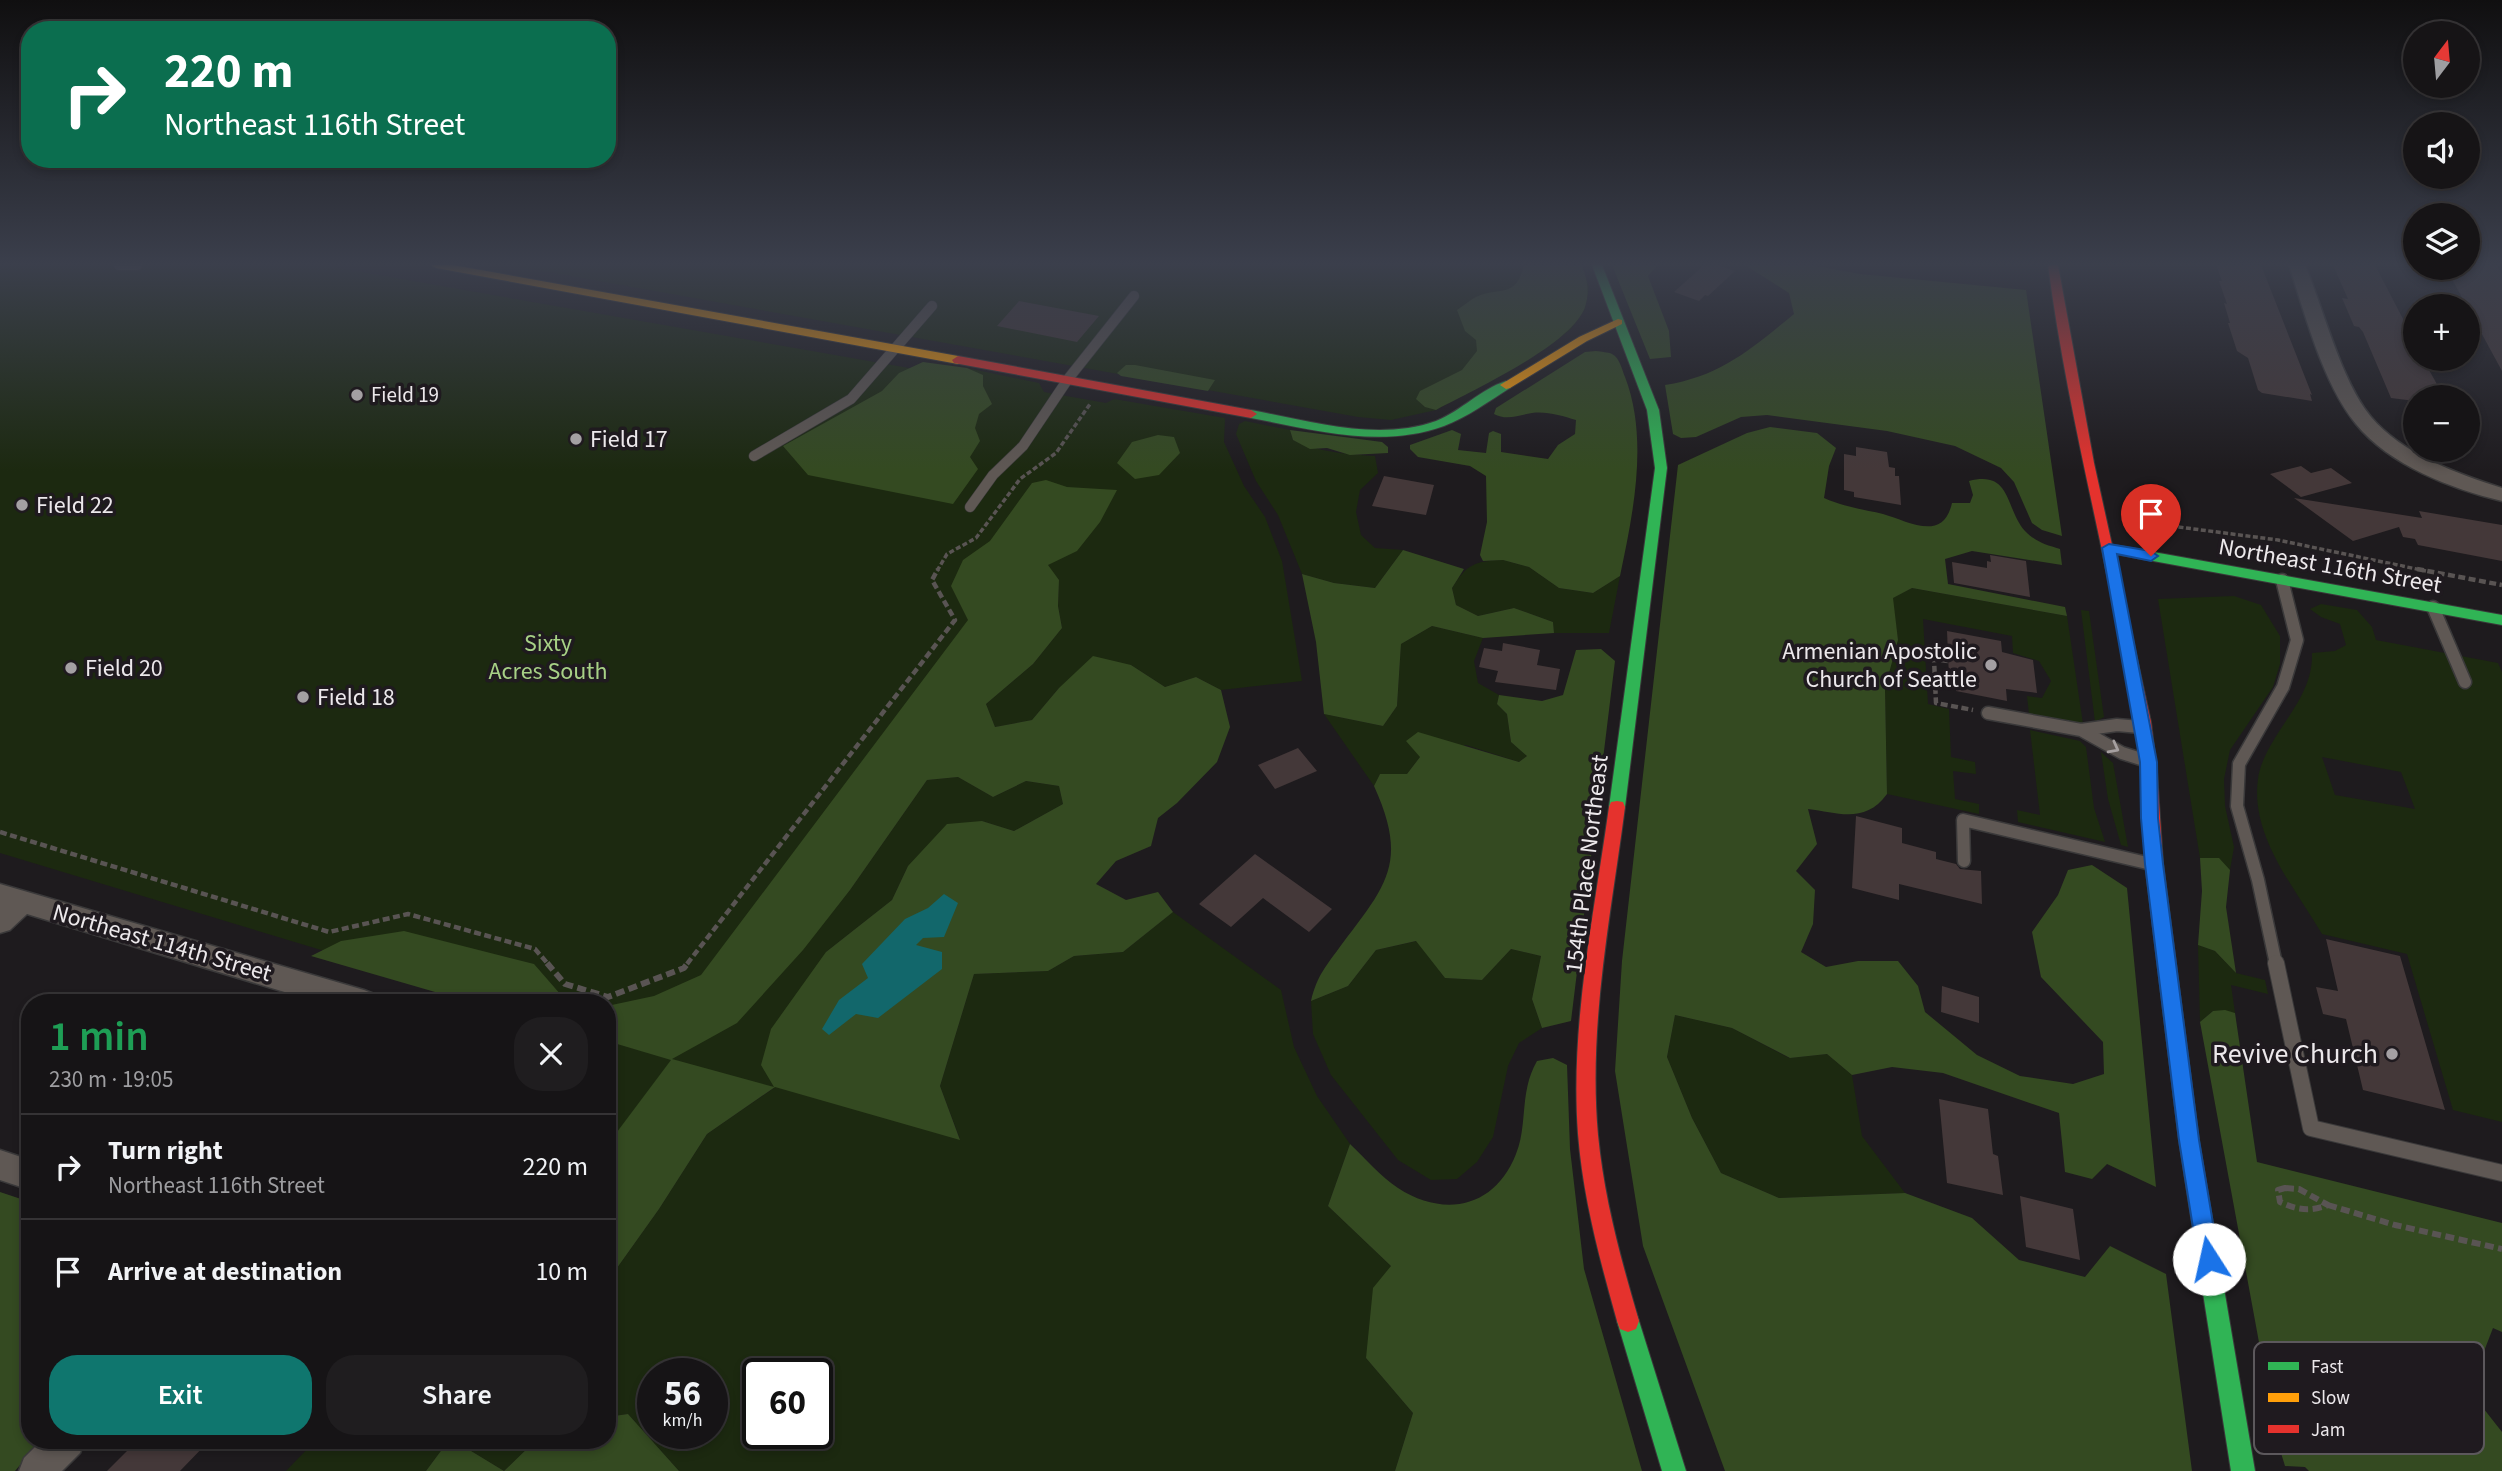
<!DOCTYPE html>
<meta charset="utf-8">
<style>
:root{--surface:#161416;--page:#1f1d1f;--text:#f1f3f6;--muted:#9e9ea1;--line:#353335;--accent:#0f766e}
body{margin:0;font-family:"Source Sans 3",sans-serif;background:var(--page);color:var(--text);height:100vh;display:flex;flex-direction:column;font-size:26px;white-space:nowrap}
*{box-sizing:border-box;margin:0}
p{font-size:23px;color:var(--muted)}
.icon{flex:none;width:38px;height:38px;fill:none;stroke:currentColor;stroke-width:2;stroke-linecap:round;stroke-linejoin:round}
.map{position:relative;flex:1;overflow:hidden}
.side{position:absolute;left:21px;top:994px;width:595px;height:455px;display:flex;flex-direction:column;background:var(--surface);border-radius:28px;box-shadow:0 4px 10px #0003,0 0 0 2px var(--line)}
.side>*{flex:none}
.banner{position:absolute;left:21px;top:21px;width:595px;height:147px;border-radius:28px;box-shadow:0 4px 10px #0003,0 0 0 2px var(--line);background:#0b6e4f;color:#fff;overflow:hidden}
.needle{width:46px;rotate:16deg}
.buttons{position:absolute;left:2403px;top:21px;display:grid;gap:14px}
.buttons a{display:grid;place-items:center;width:77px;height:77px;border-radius:50%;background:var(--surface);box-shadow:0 4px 10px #0003,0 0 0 2px var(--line);font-size:35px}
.speed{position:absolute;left:637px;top:1358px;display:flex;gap:14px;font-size:35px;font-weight:700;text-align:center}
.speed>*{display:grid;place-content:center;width:91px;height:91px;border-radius:50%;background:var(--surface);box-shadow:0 4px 10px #0003,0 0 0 2px var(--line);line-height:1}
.speed small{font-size:18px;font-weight:400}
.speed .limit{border:4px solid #111;border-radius:10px;background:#fff;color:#111}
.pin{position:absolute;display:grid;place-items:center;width:60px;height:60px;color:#fff;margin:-72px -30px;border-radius:50% 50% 50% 0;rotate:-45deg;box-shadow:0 0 7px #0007}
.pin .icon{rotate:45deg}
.me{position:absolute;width:77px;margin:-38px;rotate:350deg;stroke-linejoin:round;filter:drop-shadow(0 0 5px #0008)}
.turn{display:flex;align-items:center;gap:24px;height:147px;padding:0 28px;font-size:32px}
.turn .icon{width:91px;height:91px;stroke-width:2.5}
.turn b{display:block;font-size:49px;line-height:60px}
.round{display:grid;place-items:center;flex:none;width:74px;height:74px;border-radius:28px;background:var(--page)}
.head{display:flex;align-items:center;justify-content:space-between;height:119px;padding:0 28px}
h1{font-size:42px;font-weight:600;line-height:52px;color:#1e9e55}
.primary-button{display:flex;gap:14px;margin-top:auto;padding:14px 28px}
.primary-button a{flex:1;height:80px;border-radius:28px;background:var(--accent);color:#fff;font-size:28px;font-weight:600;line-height:80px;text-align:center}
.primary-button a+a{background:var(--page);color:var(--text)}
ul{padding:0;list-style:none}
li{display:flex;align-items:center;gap:21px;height:105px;padding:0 28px;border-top:2px solid var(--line)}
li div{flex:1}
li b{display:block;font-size:26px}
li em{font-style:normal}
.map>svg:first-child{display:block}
.green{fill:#1c2910;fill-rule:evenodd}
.forest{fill:#344a21;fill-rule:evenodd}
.water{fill:#12676b}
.building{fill:#443839}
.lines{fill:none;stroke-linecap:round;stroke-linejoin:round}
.lane-far2-casing{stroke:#3a393a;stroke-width:11}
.lane-far1-casing{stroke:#3a393a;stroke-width:15}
.lane-casing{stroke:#3a393a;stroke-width:18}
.street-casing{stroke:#3a393a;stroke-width:3}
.fast-casing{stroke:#3a393a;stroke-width:2}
.slow-casing{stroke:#3a393a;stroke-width:2}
.jam-casing{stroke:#3a393a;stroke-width:2}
.path-far2{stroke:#595453;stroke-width:3.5;stroke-dasharray:5 2.5;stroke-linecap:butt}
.path-far1{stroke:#595453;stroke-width:4.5;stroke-dasharray:7 3.5;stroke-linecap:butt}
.path{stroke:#595453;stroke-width:6;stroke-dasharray:9 4.5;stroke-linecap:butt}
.lane-far2{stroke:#5f5854;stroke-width:10}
.lane-far1{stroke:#5f5854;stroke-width:12}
.lane{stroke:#5f5854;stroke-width:16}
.street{fill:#5f5854;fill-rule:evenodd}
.fast{fill:#30b455;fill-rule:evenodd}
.slow{fill:#ff9f0a;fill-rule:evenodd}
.jam{fill:#e5322d;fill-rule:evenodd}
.oneway{stroke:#a6a0a0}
.route{fill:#1a73e8;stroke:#114b97;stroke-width:2}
.poi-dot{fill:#a4a0a3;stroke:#1f1a1f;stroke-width:2.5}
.labels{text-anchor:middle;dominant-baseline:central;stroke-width:7;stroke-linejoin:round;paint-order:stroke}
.far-poi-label{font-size:21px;fill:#ece8eb;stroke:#1f1a1f;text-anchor:start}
.poi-label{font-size:24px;fill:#ece8eb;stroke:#1f1a1f;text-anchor:start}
.street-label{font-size:24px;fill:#ece8eb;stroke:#1f1a1f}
.park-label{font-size:24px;fill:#a7d186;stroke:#1f1a1f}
.near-poi-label{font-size:28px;fill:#ece8eb;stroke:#1f1a1f;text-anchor:end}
.key{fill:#1f1a1f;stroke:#5c585c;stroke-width:2}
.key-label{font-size:19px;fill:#ece8eb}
</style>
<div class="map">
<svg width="2502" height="1471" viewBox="0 0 2502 1471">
<rect width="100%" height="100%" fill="#1e1b1e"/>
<path class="green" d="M0,265H322L983,381L967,368L1039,383L1044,392L1106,403L1114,399L1225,418L1224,442L1244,486L1265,517L1282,561L1302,681L1221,690L1196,677L1165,687L1131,665L1059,688L1032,720L995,727L986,704L1033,664L1062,628L1058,606L1059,580L1054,574L788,966L850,890L927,780L958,777L993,797L1026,781L1059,786L1063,804L1014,831L982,821L908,866L892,900L826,952L960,1139L940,1086L974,974L1048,971L1074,956L1123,952L1173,912L1281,990L1294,1047L1317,1096L1350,1144L1328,1206L1391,1266L1366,1358L1413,1413L1395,1471H679L628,1414L607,1417V1282L659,1209L707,1134L774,1088L614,1136L616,1173L607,1197V1041L671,1059L607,1036V1003H497L0,853ZM653,1374H712V1433H653ZM758,1374H817V1433H758Z
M510,265H1582L1589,287L1585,309L1571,329L1550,345L1436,410L1391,420L1358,417Z
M1245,421L1290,430L1293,440C1313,451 1351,455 1375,456L1378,473L1360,490L1356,512L1361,535L1375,548L1403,550L1375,588L1334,583L1302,574L1278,515L1256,481L1236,434L1239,424Z
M1503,560L1529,567L1559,588L1593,593L1620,576L1609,633H1554L1553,622L1514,608L1478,616L1456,605L1452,588C1467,564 1475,561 1503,560Z
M1912,588L2067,616L2083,724L2029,714L2027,696L2042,698L2051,681L2039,661L2013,653L2012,636L1923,619L1928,704L1949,709L1951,757L1975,762L1976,774L1953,771L1955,799L1979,804V814L1887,794L1885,688L1898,640L1892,598Z
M2234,596L2261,605L2280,636V664L2273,687L2230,750L2224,779L2225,806L2234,847L2230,870L2219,859L2200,858L2158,599Z
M2321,604L2357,610L2372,627L2376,640L2498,663L2502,672V1122L2453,1110L2407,954L2322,934C2295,888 2250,836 2258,779C2260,762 2271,744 2280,730C2296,706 2313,683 2312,653L2335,651L2346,645L2340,624L2321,617L2310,609ZM2322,757L2401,772L2415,809L2335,795Z
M2081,610L2089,611L2104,717L2095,722Z
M1432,626L1483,638L1474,661L1478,683L1499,695L1497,704L1507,714L1511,742L1527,756L1519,762L1466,745L1420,757L1407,774H1380L1374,786L1324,714L1383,726L1397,706L1401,644Z
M2030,730L2080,741L2086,747L2094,808L2105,842L2018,822L2017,810L2040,815Z
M2101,752L2113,763L2128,847L2121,845L2108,799Z
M1417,941L1445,978L1482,980L1511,949L1541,956L1532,999L1542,1028L1519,1043L1508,1066L1493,1137L1477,1162L1457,1179L1431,1180L1398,1160L1331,1075L1313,1034L1311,1001L1348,986L1376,950Z
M2198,945L2215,951L2236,973L2265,980L2268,994L2231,985L2235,1013L2213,1011L2200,1022Z
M1675,1015L1732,1028L1789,1058L1827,1054L1852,1075L1862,1136L1905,1193L1779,1198L1721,1173L1692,1118L1667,1057Z
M316,1440H449L426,1471H286Z
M453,1440H536L504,1471Z"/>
<path class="forest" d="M1524,265H1582C1587,280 1590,291 1585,307C1572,345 1473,390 1436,410L1425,407L1416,399L1420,391L1462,370L1477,351L1476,340L1465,331L1457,310C1463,306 1470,300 1476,297C1498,286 1516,300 1524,265Z
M1612,265H1658L1648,276L1669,331L1671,357L1650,359Z
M1745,265H1811L1860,274L2026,290L2062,536L2042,530L2032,523L2014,482L2001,468L1955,446L1887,431L1767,415L1741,417L1696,437L1681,438L1673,434L1665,385C1721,376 1751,349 1794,314L1789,293Z
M1596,351C1601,352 1608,352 1612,354C1620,358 1622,370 1625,377C1649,439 1633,514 1620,576L1593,593L1559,588L1529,567L1503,560L1483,561L1480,555L1487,522L1486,476L1470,466L1418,457L1410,449V445L1452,430L1461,434L1458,450L1486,453L1489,433L1493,431L1501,434V452L1548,459L1558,445L1575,434L1576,420C1562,416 1547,411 1532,413C1519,415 1507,421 1494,414L1496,408L1585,352Z
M923,362L967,368L983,375V386L992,404L979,414L975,428L980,441L970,457L978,469L953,504L808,475L783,446L882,391L899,373Z
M1126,365H1135L1215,380L1208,391L1121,376L1117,373Z
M1770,427L1817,433L1836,448L1829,466L1824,498C1844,507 1862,509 1883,514C1908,521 1943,543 1952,503H1970L1973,495L1969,481C2012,470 2005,509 2025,531C2036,542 2046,545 2060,549L2062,565L1972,551L1945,559L1948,584L2065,607L2067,616L1912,588L1893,598L1898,640L1885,688L1887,794C1865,824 1839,813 1808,809L1817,844L1796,871L1815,890L1813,924L1801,952L1826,967L1858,961H1898L1918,986L1925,1012L1977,1055L2020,1076L2073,1084L2104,1074L2103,1042L2041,977L2032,932L2058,895L2068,870L2092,865L2127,888L2156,1187L2107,1164L2092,1179L2065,1172L2059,1113L1943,1073L1892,1067L1852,1075L1827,1054L1790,1058L1732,1028L1675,1015L1667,1057L1692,1118L1721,1173L1779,1198L1905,1193L1972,1218L2019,1260L2085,1277L2110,1246L2166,1274L2192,1471H1725L1643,1246L1615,1071L1622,961L1678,465L1747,433Z
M1290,430L1382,442L1388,447V453L1350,455L1327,448L1310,449L1293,440Z
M1158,435L1174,437L1180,453L1159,475L1135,479L1117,463L1132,442Z
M1046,480L1067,487L1117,490L1100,522L1077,551L1048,565L1059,580L1058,606L1062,628L1033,664L986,704L995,727L1032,720L1059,688L1093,656L1131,665L1165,687L1196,677L1221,690L1230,727L1217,762L1177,803L1158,818L1151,846L1116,861L1096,884L1126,900L1158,892L1173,912L1123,952L1074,956L1048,971L974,974L940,1086L960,1140L775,1087L707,1134L659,1209L607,1282V1197L616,1173L614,1136L671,1060L607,1041V1006L654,996L701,975L968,620L951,586L963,560L990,541L1032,483ZM958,777L993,797L1026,781L1059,786L1063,804L1014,831L982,821L947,824L908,866L892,900L826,952L771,1029L761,1065L774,1087L672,1059L737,1023L803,950L850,890L927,780Z
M1403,550L1464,569L1452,588L1456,605L1478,616L1514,608L1553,622L1554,633L1483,638L1432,626L1401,644L1397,706L1383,726L1324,714L1316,642L1302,574L1334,583L1375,588Z
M1601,649L1615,661L1571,1021L1542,1028L1532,999L1541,956L1511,949L1482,980L1445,978L1416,941L1376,950L1348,986L1311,1001C1317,975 1327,965 1342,944C1388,884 1408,861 1374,786L1380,774H1407L1420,757L1406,741L1418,732L1519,762L1527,756L1511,742L1507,714L1497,704L1499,695L1542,701L1563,695L1576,650Z
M2200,858H2219L2230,870L2226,907L2236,973L2215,951L2198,945L2202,891Z
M404,931L534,964L561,995L592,1003H473L311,956L341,941Z
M2225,1010L2235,1013L2257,1162L2502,1223V1332L2493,1328L2469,1390L2502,1432V1471H2309L2305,1467L2285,1466L2277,1440L2200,1022L2213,1011Z
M1553,1058L1567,1065L1570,1149L1584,1269L1642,1471H1395L1413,1413L1366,1358L1373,1288L1391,1266L1328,1206L1350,1144C1365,1158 1381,1177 1398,1188C1444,1218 1495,1208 1516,1154C1528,1125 1519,1092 1537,1061Z
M0,1192L30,1202V1440H41L15,1471H0Z
M628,1414L679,1471H504L536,1440H607V1417Z
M449,1440H453L504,1471H426Z"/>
<path class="water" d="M944,894L958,903L944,937L923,938L916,945L942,952V969L878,1018L856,1014L829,1035L822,1029L839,1000L868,978L862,964L905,919L928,908Z"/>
<path class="building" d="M1704,265H1717L1735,271L1708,296L1705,295L1699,301L1674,292Z
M2216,265H2261L2312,395L2310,394L2312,401L2262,393L2258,390L2248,358L2237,351L2228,323H2230L2224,303L2227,304L2219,281H2222Z
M2333,265H2375L2415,342V359H2423L2444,397H2415V401L2391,398L2363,332L2359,327L2354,326L2342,298L2348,299Z
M2468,265L2497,266L2502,274V371L2446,268H2468Z
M1019,301L1099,316L1077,342L997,326Z
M1856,447L1887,452L1889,467L1895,468V476H1899L1901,505L1854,497V492L1844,490V454L1856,456Z
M2301,466L2311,473L2331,468L2352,483L2301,497L2270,474Z
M1384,476L1434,485L1426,515L1372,506Z
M2294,498L2422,518L2419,511L2502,525V561L2418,545L2415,539L2403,537L2399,527L2353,541Z
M1990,555L2026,561L2030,597L1954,583L1952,562L1987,568V561L1991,562Z
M1947,631L2001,641L2002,652L2033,660L2037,693L2006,689L2007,701L1956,691L1955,678L1949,677Z
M1503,643L1540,650L1537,665L1560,669L1556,690L1495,682L1498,671L1479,667L1484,648L1502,651Z
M1298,748L1317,771L1275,789L1258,765Z
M1856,816L1902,828V843L1936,852V859L1956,864L1960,869L1981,871L1982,904L1899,884V900L1852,888Z
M1255,854L1332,909L1309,932L1263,898L1231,927L1199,904Z
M2326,939L2400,956L2445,1110L2363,1090L2346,1019L2323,1014L2316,987L2338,991Z
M1942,986L1979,997V1023L1941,1012Z
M1939,1099L1988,1109L1993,1154L1998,1156L2003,1195L1947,1183Z
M2020,1196L2073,1209L2080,1260L2026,1247Z
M138,1440H210L180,1471H107Z"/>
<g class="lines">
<g class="lane-far2-casing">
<path id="lane-far2" d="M119,265H137
M754,456L851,399L932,306
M970,507L993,475L1023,446L1068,379L1134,296"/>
</g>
<g class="lane-far1-casing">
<path id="lane-far1" d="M2433,607L2465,682
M1988,713L2081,730L2117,725L2140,727
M2081,730L2122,753L2144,760
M1964,861L1963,820L2147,863
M2276,964L2258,880L2237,806L2239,764L2283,687L2297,640L2282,580"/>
</g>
<g class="lane-casing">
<path id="lane" d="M2276,963L2311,1128L2502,1173"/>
</g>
<g class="street-casing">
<path id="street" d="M2289,265H2305C2324,310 2341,381 2371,417C2402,454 2458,474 2502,488V501C2452,489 2389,465 2356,424C2323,384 2305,314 2289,265Z
M0,884L364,990L374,994L378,1003H321L27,914L10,930L0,933Z
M0,1150L30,1160V1190L0,1180Z
M42,1440H85L80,1453L62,1471H19L24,1458Z"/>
</g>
<g class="fast-casing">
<path id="fast" d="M1592,265H1602L1659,410L1667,468L1625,807L1623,812H1611L1609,807L1655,468L1647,410Z
M1506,381L1512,385L1510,388C1489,401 1468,417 1444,426C1381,449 1315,430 1251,418L1245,414L1251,410C1310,421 1377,442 1436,421C1461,411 1481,389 1506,381Z
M2109,544L2502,615V625L2104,552L2102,549L2104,546Z
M2154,856L2160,858L2163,863L2199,1141L2255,1471H2231L2179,1141L2145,863L2148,858Z
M1628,1310L1636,1313L1639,1321L1686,1471H1662L1617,1321L1620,1313Z"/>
</g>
<g class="slow-casing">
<path id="slow" d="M431,265H453L958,356L964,360L958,364L436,268Z
M1618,319L1622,320V324L1587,341L1510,388L1506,389L1500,385L1579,337Z"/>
</g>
<g class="jam-casing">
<path id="jam" d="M2048,265H2058L2094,463L2151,722L2157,772L2163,863L2160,868L2154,870L2148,868L2145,863C2143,815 2142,767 2135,720C2110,567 2068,418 2048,265Z
M958,356L1251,410L1257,414L1251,418L954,363L952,360Z
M1617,801L1623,802L1625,807C1611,915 1588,1025 1598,1135C1604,1198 1621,1260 1639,1321L1636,1329L1628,1332L1620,1329L1617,1321C1600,1260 1583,1198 1578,1134C1570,1025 1594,915 1609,807L1611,802Z"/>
</g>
<path class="path-far2" d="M2129,510L2171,526L2278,540L2426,571
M937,571L947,554L976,538L1020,479L1056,453L1090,404"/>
<path class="path-far1" d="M2417,569L2502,585
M1948,661L1934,659L1936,703L1973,710
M0,832L329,932L408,914L535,949L548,964
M687,964L955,620L932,580L938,569"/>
<path class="path" d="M547,963L565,984L608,997L684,968L688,963
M2285,1188L2299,1189L2328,1205C2310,1212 2297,1210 2280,1202L2278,1190Z
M2328,1205L2395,1225L2502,1249"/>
<use href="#lane-far2" class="lane-far2"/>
<use href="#lane-far1" class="lane-far1"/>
<use href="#lane" class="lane"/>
<use href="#street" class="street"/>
<use href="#fast" class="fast"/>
<use href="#slow" class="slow"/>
<use href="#jam" class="jam"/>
</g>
<defs><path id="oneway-chevron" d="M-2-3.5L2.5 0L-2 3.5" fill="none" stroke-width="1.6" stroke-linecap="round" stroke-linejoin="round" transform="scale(1.75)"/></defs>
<use class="oneway" href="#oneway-chevron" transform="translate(2114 748) rotate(28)"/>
<linearGradient id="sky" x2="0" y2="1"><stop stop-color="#100f10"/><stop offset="0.56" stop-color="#3b3f4c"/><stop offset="1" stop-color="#3b3f4c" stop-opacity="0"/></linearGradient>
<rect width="2502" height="471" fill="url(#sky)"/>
<path class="route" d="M2109,544L2151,551L2158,556L2151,561L2117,554L2157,762L2158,818L2163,864L2199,1140L2219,1259L2216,1267L2209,1270L2201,1267L2198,1259L2179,1140L2145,864L2141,818L2140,762L2102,548Z"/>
<g class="poi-dot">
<circle cx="357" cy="395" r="7"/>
<circle cx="576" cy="439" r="7"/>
<circle cx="22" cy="505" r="7"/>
<circle cx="1991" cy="665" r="7"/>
<circle cx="71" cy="668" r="7"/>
<circle cx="303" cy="697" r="7"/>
<circle cx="2392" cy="1054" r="7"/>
</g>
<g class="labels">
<g class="far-poi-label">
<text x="371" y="395">Field 19</text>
</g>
<g class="poi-label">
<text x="590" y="439">Field 17</text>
<text x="36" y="505">Field 22</text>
<text x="1977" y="651" text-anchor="end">Armenian Apostolic<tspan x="1977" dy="28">Church of Seattle</tspan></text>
<text x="85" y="668">Field 20</text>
<text x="317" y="697">Field 18</text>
</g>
<g class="street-label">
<text transform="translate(2330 566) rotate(10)">Northeast 116th Street</text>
<text transform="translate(1587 864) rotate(-83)">154th Place Northeast</text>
<text transform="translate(162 943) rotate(16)">Northeast 114th Street</text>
</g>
<g class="park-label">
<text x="548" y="643">Sixty<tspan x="548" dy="28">Acres South</tspan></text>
</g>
<g class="near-poi-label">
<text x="2378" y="1054">Revive Church</text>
</g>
</g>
<rect x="2254" y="1342" width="230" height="112" rx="10" class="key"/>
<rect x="2268" y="1362" width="31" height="8" fill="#30b455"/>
<rect x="2268" y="1393" width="31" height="9" fill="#ff9f0a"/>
<rect x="2268" y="1425" width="31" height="8" fill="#e5322d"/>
<g class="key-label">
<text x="2311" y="1373">Fast</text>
<text x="2311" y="1404">Slow</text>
<text x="2311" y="1436">Jam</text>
</g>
</svg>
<div class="buttons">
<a><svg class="needle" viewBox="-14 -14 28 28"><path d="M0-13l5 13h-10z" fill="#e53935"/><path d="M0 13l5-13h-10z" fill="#9e9ea1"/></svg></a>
<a><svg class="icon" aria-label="sound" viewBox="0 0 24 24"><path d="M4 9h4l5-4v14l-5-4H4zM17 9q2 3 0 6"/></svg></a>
<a><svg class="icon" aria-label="layers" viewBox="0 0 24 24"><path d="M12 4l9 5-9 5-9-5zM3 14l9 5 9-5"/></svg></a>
<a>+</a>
<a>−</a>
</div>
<div class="speed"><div>56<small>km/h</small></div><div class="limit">60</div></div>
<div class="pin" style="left:2151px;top:556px;background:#d93025"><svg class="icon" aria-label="arrive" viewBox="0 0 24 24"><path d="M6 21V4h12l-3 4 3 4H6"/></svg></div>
<svg class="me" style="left:2209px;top:1259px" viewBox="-20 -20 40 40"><circle r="19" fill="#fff"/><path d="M0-13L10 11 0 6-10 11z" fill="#1a73e8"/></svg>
<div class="banner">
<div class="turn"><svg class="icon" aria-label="right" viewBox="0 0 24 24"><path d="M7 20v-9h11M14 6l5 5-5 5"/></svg><div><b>220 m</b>Northeast 116th Street</div></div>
</div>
<section class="side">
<div class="head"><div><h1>1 min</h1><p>230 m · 19:05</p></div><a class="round"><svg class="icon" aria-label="close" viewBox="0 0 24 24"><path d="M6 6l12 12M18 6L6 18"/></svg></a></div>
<ul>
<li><svg class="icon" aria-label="right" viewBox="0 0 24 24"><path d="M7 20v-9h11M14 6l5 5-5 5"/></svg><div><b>Turn right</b><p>Northeast 116th Street</p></div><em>220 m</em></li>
<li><svg class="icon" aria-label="arrive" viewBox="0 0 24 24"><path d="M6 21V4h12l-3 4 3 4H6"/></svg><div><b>Arrive at destination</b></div><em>10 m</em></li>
</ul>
<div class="primary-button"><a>Exit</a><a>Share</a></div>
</section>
</div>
